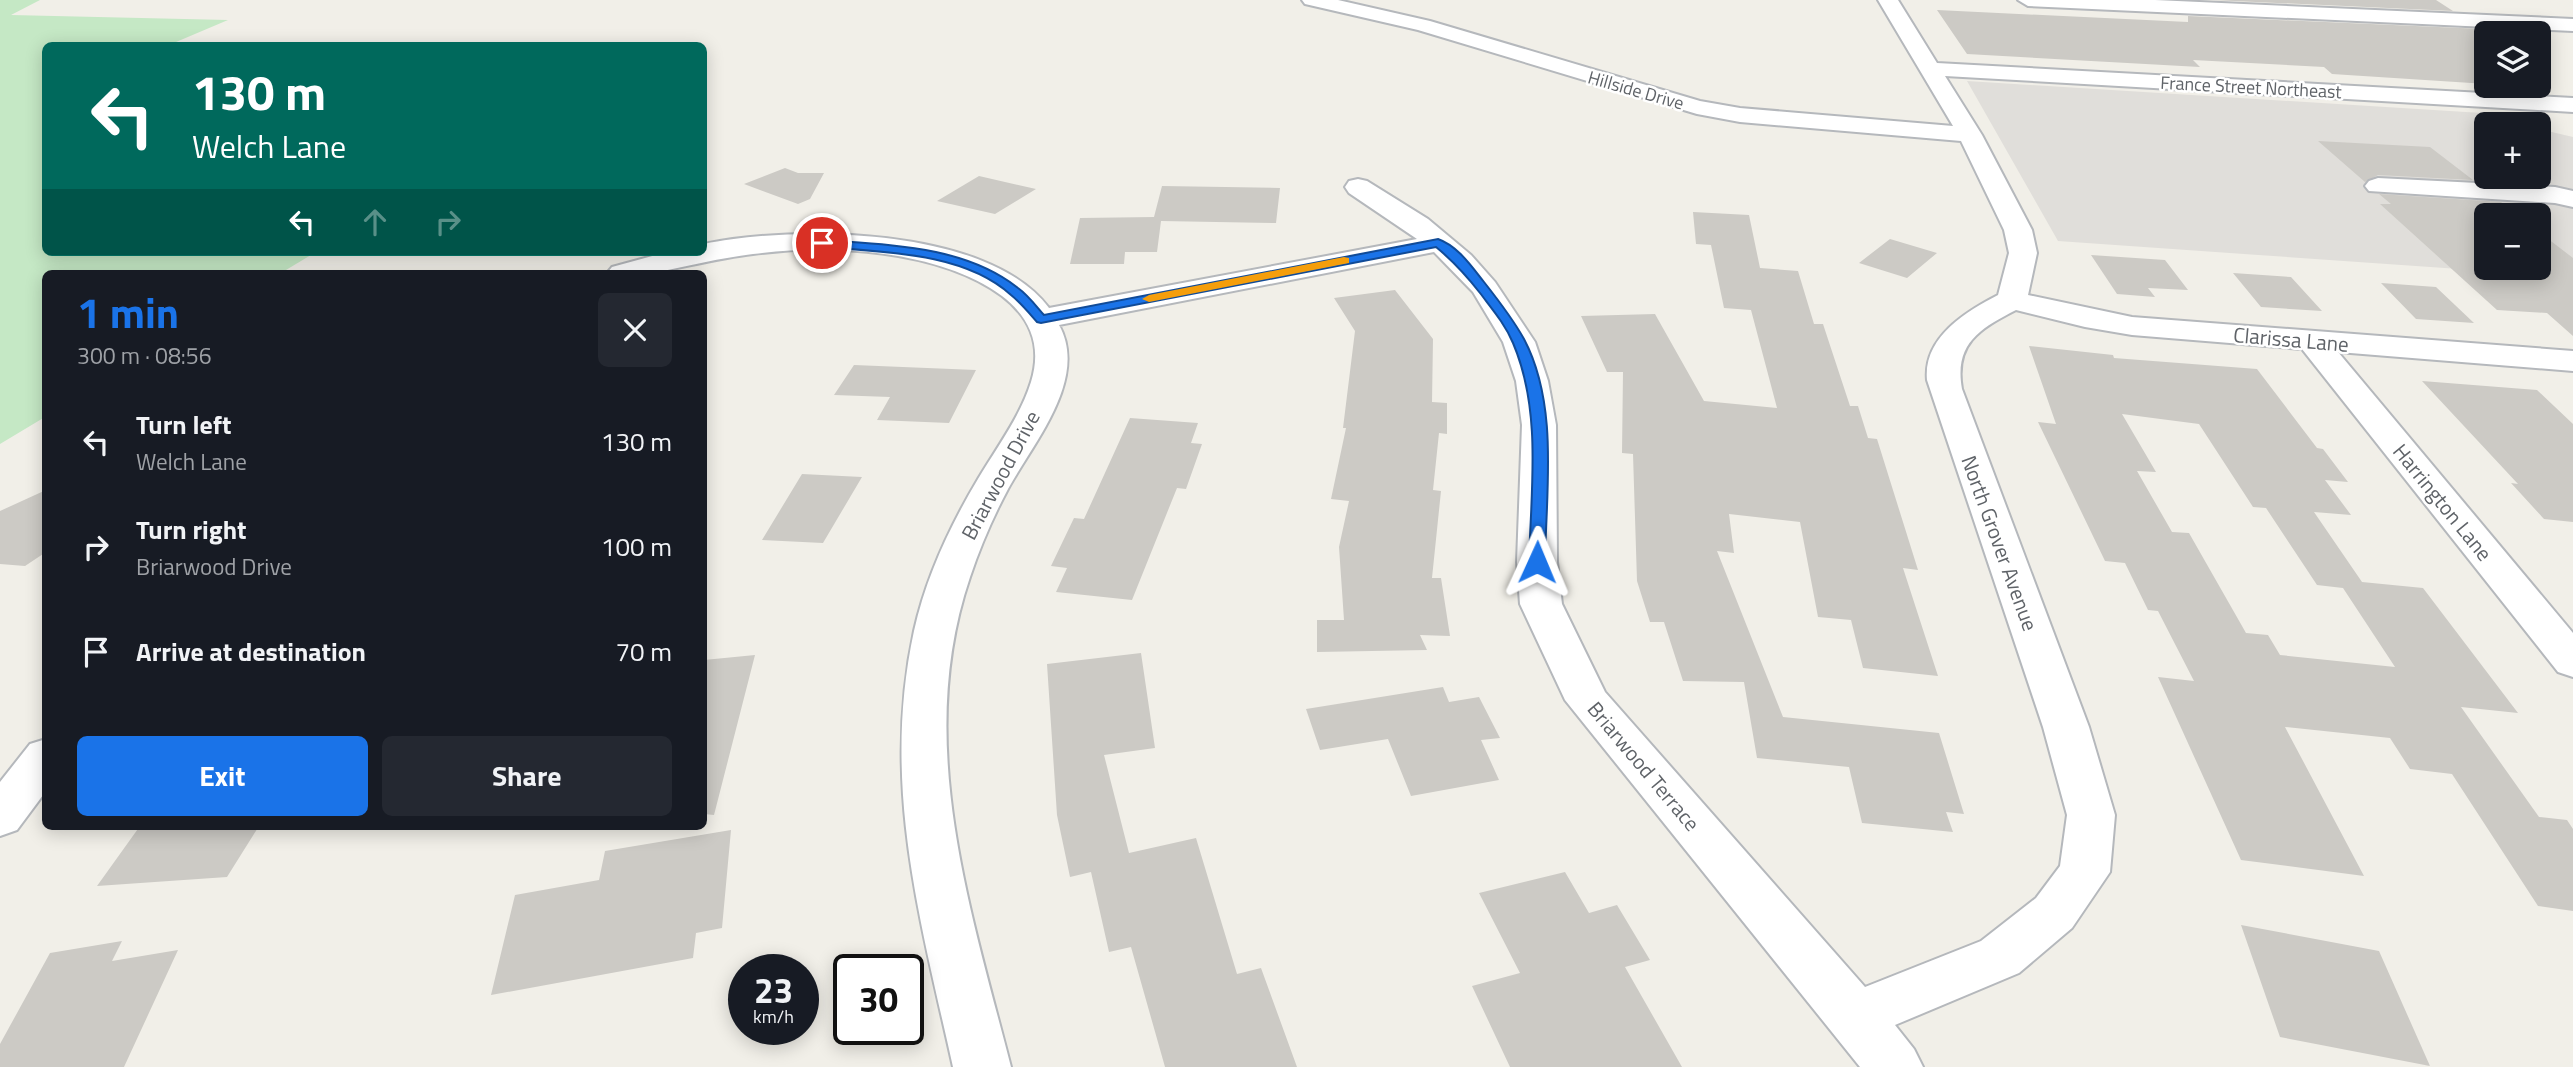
<!DOCTYPE html>
<meta charset="utf-8">
<style>
:root{--surface:#171b24;--page:#242831;--text:#f1f3f6;--muted:#9ea1a6;--accent:#1a73e8}
body{margin:0;font-family:"Titillium Web",sans-serif;background:var(--page);color:var(--text);height:100vh;display:flex;flex-direction:column;font-size:26px;white-space:nowrap}
*{box-sizing:border-box;margin:0}
p{font-size:23px;color:var(--muted)}
.icon{flex:none;width:38px;height:38px;fill:none;stroke:currentColor;stroke-width:2;stroke-linecap:round;stroke-linejoin:round}
.map{position:relative;flex:1;overflow:hidden}
.sheet{position:absolute;left:42px;top:270px;width:665px;height:560px;display:flex;flex-direction:column;background:var(--surface);border-radius:10px;box-shadow:0 4px 18px #0003}
.sheet>*{flex:none}
.hud{position:absolute;left:42px;top:42px;width:665px;height:214px;border-radius:10px;box-shadow:0 4px 18px #0003;background:#00695c;color:#fff;overflow:hidden}
.fabs{position:absolute;left:2474px;top:21px;display:grid;gap:14px}
.fabs a{display:grid;place-items:center;width:77px;height:77px;border-radius:10px;background:var(--surface);box-shadow:0 4px 18px #0003;font-size:35px}
.speed{position:absolute;left:728px;top:954px;display:flex;gap:14px;font-size:35px;font-weight:700;text-align:center}
.speed>*{display:grid;place-content:center;width:91px;height:91px;border-radius:50%;background:var(--surface);box-shadow:0 4px 18px #0003;line-height:1}
.speed small{font-size:18px;font-weight:400}
.speed .limit{border:4px solid #111;border-radius:10px;background:#fff;color:#111}
.pin{position:absolute;display:grid;place-items:center;width:60px;height:60px;color:#fff;margin:-30px;border:4px solid #fff;border-radius:50%;box-shadow:0 2px 7px #0007}
.me{position:absolute;width:77px;margin:-38px;rotate:1deg;stroke-linejoin:round;filter:drop-shadow(0 0 5px #0008)}
.turn{display:flex;align-items:center;gap:24px;height:147px;padding:0 35px;font-size:32px}
.turn .icon{width:91px;height:91px;stroke-width:2.5}
.turn b{display:block;font-size:49px;line-height:60px}
.lanes{display:flex;align-items:center;height:66px;padding:0 35px;background:#0003;justify-content:center;gap:35px;direction:ltr}
.lanes .off{opacity:.35}
.round{display:grid;place-items:center;flex:none;width:74px;height:74px;border-radius:10px;background:var(--page)}
.summary{display:flex;align-items:center;justify-content:space-between;height:119px;padding:0 35px}
h1{font-size:42px;font-weight:700;line-height:52px;color:var(--accent)}
.primary-button{display:flex;gap:14px;margin-top:auto;padding:14px 35px}
.primary-button a{flex:1;height:80px;border-radius:10px;background:var(--accent);color:#fff;font-size:28px;font-weight:700;line-height:80px;text-align:center}
.primary-button a+a{background:var(--page);color:var(--text)}
ul{padding:0;list-style:none}
li{display:flex;align-items:center;gap:21px;height:105px;padding:0 35px}
li div{flex:1}
li b{display:block;font-size:26px}
li em{font-style:normal}
.map>svg:first-child{display:block}
.industrial{fill:#e0deda;fill-rule:evenodd}
.green{fill:#c5e8c5}
.building{fill:#cccac5;fill-rule:evenodd}
.lines{fill:none;stroke-linecap:round;stroke-linejoin:round}
.minor-casing{stroke:#b5b8bc;stroke-width:4}
.minor{fill:#fff;fill-rule:evenodd}
.route{fill:#1a73e8;stroke:#114b97;stroke-width:2}
.slow{fill:#f59e0b}
.labels{text-anchor:middle;dominant-baseline:central;stroke-width:5;stroke-linejoin:round;paint-order:stroke}
.far-street-label{font-size:18px;fill:#5f6368;stroke:#fff}
.street-label{font-size:21px;fill:#5f6368;stroke:#fff}
</style>
<div class="map">
<svg width="2573" height="1067" viewBox="0 0 2573 1067">
<rect width="100%" height="100%" fill="#f1efe8"/>
<path class="industrial" d="M1967,81L2482,113L2497,124H2487V177H2539V129L2573,137V277L2058,241ZM2487,215H2539V268H2487Z"/>
<path class="green" d="M0,0H40L11,15L228,20L169,45L46,46V252H316L281,273H46L45,417L0,444Z"/>
<path class="building" d="M2213,0H2436L2453,11Z
M1937,10L2188,22V16L2483,29L2487,32V84L2332,74L2324,67L2193,60L2200,67L1967,54Z
M2318,141L2430,147L2473,180L2378,175L2365,182Z
M785,168L798,173H824L810,199L798,204L744,184Z
M979,176L1036,189L995,214L937,201Z
M1162,186L1280,188L1276,223L1161,221L1157,252H1125L1124,264H1070L1080,218L1154,217Z
M2379,194L2501,202L2518,215H2487V268H2539V232L2573,258V336L2547,313L2497,310L2380,204H2391Z
M1693,212L1749,215L1760,268L1798,271L1814,324H1823L1850,406H1858L1868,438L1877,439L1918,570L1903,568L1938,676L1863,668L1851,620L1818,617L1800,522L1729,514L1734,553L1717,551L1783,717L1939,733L1964,814L1946,812L1953,832L1862,823L1849,767L1757,758L1744,682L1683,681L1664,622H1650L1637,581L1633,454L1622,453L1623,372H1607L1581,316L1655,314L1704,401L1777,408L1751,310L1724,308L1711,245L1696,244Z
M1890,239L1937,253L1907,278L1859,263Z
M2091,255L2165,260L2188,290L2148,288L2155,297L2117,294Z
M2233,273L2291,277L2322,311L2261,307Z
M2381,283L2436,287L2474,323L2416,319Z
M1395,290L1433,339L1432,402L1447,403V434L1439,433L1433,490L1441,491L1432,578H1441L1450,636L1420,635L1427,650L1317,652V620H1344L1339,547L1349,501L1331,499L1346,428H1343L1355,331L1334,298Z
M2029,346L2113,355L2114,358L2257,369L2317,448L2323,449L2348,482L2325,480L2351,515L2314,512L2362,582L2423,588L2518,713L2461,707L2539,817L2567,820L2573,829V911L2538,906L2452,774L2410,769L2390,738L2285,727L2364,876L2241,860L2158,677L2194,681L2158,611L2148,610L2125,563L2105,561L2038,422L2056,424ZM2122,414L2199,424L2253,507L2266,508L2317,585L2343,588L2395,667L2280,655L2268,635L2246,633L2189,533L2172,532L2137,471L2156,472Z
M854,365L976,370L949,423L877,420L890,397L834,395Z
M2422,381L2537,390L2573,424V522L2544,519L2511,483L2518,484Z
M1130,418L1198,423L1191,443L1202,444L1186,489L1177,488L1132,600L1056,592L1067,568L1051,566L1074,518L1084,519Z
M802,474L862,477L823,543L762,540Z
M46,490V552L25,566L0,564V511Z
M1141,653L1155,748L1104,755L1129,853L1196,838L1237,974L1261,968L1297,1067H1165L1131,947L1109,952L1091,872L1070,877L1057,815L1047,664Z
M755,655L714,815L704,814V660Z
M1443,687L1449,702L1479,697L1500,738L1481,740L1499,780L1411,796L1388,739L1320,750L1306,709Z
M140,826H259L227,877L97,886Z
M731,830L722,928L696,933L693,958L491,995L515,895L599,880L605,851Z
M1565,872L1589,913L1617,905L1650,960L1625,967L1682,1067H1510L1472,986L1520,973L1479,893Z
M2241,925L2379,951L2430,1066L2280,1037Z
M122,941L112,961L178,950L124,1067H0V1044L50,953Z"/>
<g class="lines">
<g class="minor-casing">
<path id="minor" d="M1302,0H1338L1430,21L1700,101L1740,108L1953,126L1878,0H1898L1937,63L2573,98V112L1945,76L1982,135L2032,230L2037,253L2028,295L2132,317L2573,351V371L2338,352L2573,633V677L2558,672L2302,349L2132,335L2085,327L2016,310C1979,329 1954,344 1962,389L2089,727L2115,815L2110,872L2072,928L2019,973L1895,1025L1914,1049L1923,1067H1860L1565,700L1520,604L1517,562L1522,425L1516,381L1503,342L1473,292L1434,252L1059,325C1089,379 1033,443 1008,489C993,517 980,547 970,577C914,740 970,908 1011,1067H953C920,918 881,784 914,631C926,577 950,526 978,479C997,447 1020,417 1031,382C1042,347 1031,318 1002,296C938,249 829,244 753,254C720,258 689,266 657,272C641,275 623,273 607,273L612,267L667,252H704V244C794,225 988,226 1049,308L1417,239L1349,193L1345,187L1349,181L1358,179L1367,181L1428,219L1471,255L1495,282L1535,342L1548,381L1556,425L1557,562L1562,604L1605,692L1865,987L1981,941L2036,898L2060,866L2067,815L2043,727L1927,380C1923,338 1965,312 1998,295L2009,253L2004,230L1961,141L1740,122L1697,114L1418,30L1305,4Z
M2018,0H2155L2573,19V31L2028,6Z
M2378,178L2555,187L2573,191V207L2555,203L2369,191L2365,186L2369,181Z
M46,739V791L17,830L0,836V782L30,744Z"/>
</g>
<use href="#minor" class="minor"/>
</g>
<path class="route" d="M1438,239C1458,246 1472,267 1484,282C1499,301 1513,319 1524,339C1559,405 1546,491 1545,562L1543,565L1537,567L1529,562C1531,490 1542,411 1513,343C1505,324 1492,309 1480,293C1466,275 1453,261 1436,247L1041,323L1037,322C1029,313 1021,303 1011,295C964,252 882,252 822,247L816,243L822,240C887,245 964,245 1018,288C1028,295 1036,306 1044,315Z"/>
<path class="slow" d="M1344,257L1349,258V263L1149,302L1142,299L1149,295Z"/>
<g class="labels">
<g class="far-street-label">
<text transform="translate(2251 87) rotate(3)">France Street Northeast</text>
<text transform="translate(1636 90) rotate(16)">Hillside Drive</text>
</g>
<g class="street-label">
<text transform="translate(2291 339) rotate(5)">Clarissa Lane</text>
<text transform="translate(1000 475) rotate(-62)">Briarwood Drive</text>
<text transform="translate(2443 502) rotate(51)">Harrington Lane</text>
<text transform="translate(2000 543) rotate(70)">North Grover Avenue</text>
<text transform="translate(1644 766) rotate(50)">Briarwood Terrace</text>
</g>
</g>
</svg>
<div class="fabs">
<a><svg class="icon" aria-label="layers" viewBox="0 0 24 24"><path d="M12 4l9 5-9 5-9-5zM3 14l9 5 9-5"/></svg></a>
<a>+</a>
<a>−</a>
</div>
<div class="speed"><div>23<small>km/h</small></div><div class="limit">30</div></div>
<div class="pin" style="left:822px;top:243px;background:#d93025"><svg class="icon" aria-label="arrive" viewBox="0 0 24 24"><path d="M6 21V4h12l-3 4 3 4H6"/></svg></div>
<svg class="me" style="left:1537px;top:562px" viewBox="-20 -20 40 40"><path d="M0-17L14 15 0 8-14 15z" fill="#1a73e8" stroke="#fff" stroke-width="4"/></svg>
<div class="hud">
<div class="turn"><svg class="icon" aria-label="left" viewBox="0 0 24 24"><path d="M17 20v-9H6M10 6l-5 5 5 5"/></svg><div><b>130 m</b>Welch Lane</div></div>
<div class="lanes"><svg class="icon" aria-label="left" viewBox="0 0 24 24"><path d="M17 20v-9H6M10 6l-5 5 5 5"/></svg><svg class="icon off" aria-label="ahead" viewBox="0 0 24 24"><path d="M12 20V5M6 11l6-6 6 6"/></svg><svg class="icon off" aria-label="right" viewBox="0 0 24 24"><path d="M7 20v-9h11M14 6l5 5-5 5"/></svg></div>
</div>
<section class="sheet">
<div class="summary"><div><h1>1 min</h1><p>300 m · 08:56</p></div><a class="round"><svg class="icon" aria-label="close" viewBox="0 0 24 24"><path d="M6 6l12 12M18 6L6 18"/></svg></a></div>
<ul>
<li><svg class="icon" aria-label="left" viewBox="0 0 24 24"><path d="M17 20v-9H6M10 6l-5 5 5 5"/></svg><div><b>Turn left</b><p>Welch Lane</p></div><em>130 m</em></li>
<li><svg class="icon" aria-label="right" viewBox="0 0 24 24"><path d="M7 20v-9h11M14 6l5 5-5 5"/></svg><div><b>Turn right</b><p>Briarwood Drive</p></div><em>100 m</em></li>
<li><svg class="icon" aria-label="arrive" viewBox="0 0 24 24"><path d="M6 21V4h12l-3 4 3 4H6"/></svg><div><b>Arrive at destination</b></div><em>70 m</em></li>
</ul>
<div class="primary-button"><a>Exit</a><a>Share</a></div>
</section>
</div>
